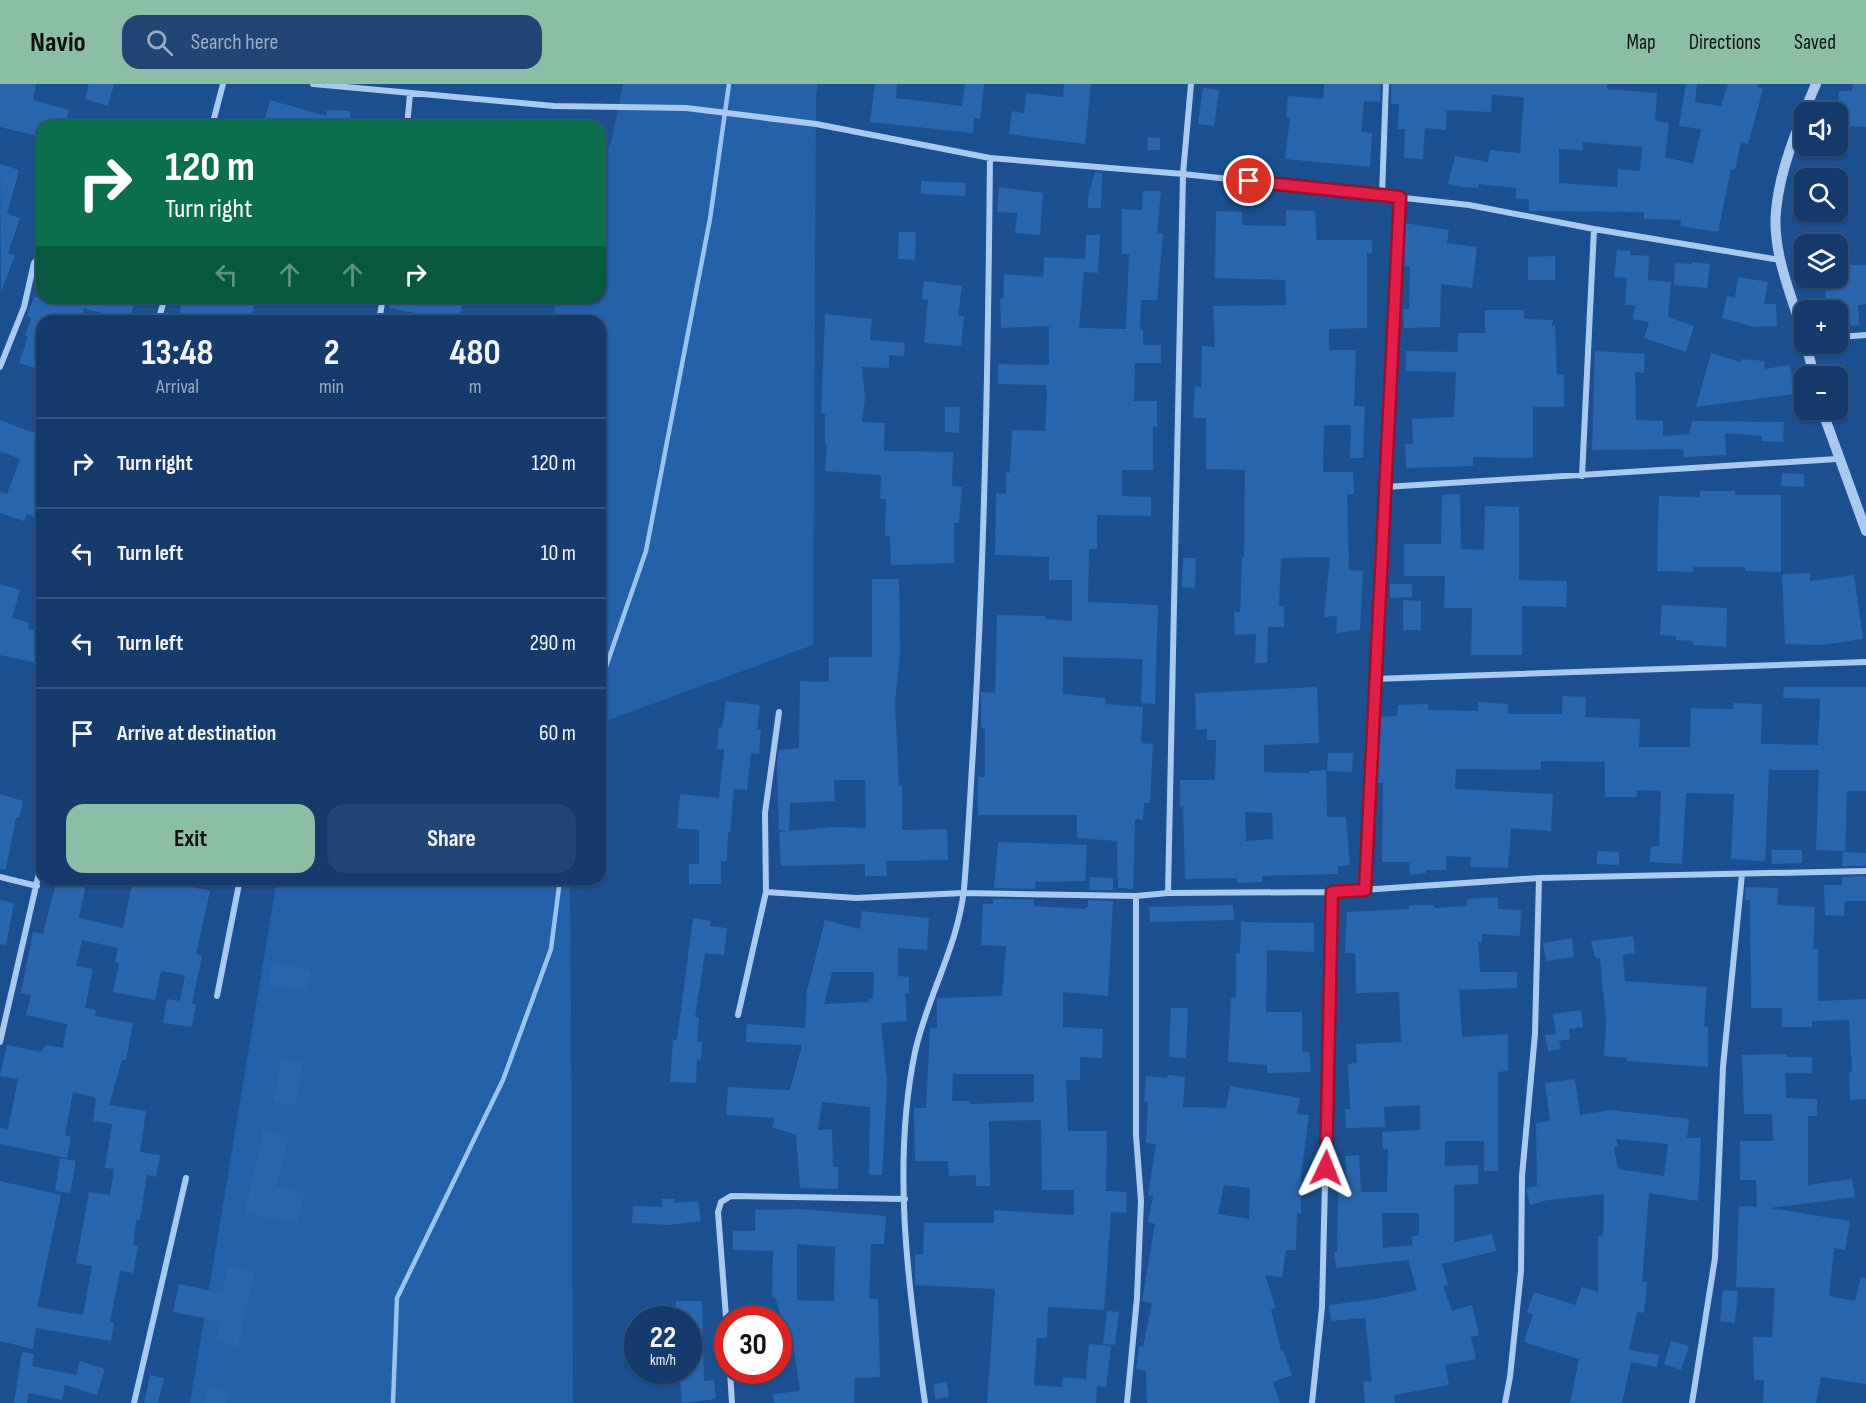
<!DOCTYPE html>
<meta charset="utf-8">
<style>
:root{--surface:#143b6b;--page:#214673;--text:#f1f3f6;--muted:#9dadc1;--line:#33557e;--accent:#8abfa5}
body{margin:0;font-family:"Sofia Sans Condensed",sans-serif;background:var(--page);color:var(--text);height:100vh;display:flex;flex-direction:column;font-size:22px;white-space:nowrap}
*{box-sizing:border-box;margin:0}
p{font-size:20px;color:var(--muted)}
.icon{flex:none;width:33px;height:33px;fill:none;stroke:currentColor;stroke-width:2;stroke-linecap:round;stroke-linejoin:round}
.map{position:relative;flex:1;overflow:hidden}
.details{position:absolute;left:36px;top:231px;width:570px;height:570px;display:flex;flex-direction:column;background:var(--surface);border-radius:18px;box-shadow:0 2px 4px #0004,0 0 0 2px var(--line)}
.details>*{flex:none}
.guide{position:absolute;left:36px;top:36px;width:570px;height:183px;border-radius:18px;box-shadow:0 2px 4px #0004,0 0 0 2px var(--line);background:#0b6e4f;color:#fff;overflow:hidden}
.buttons{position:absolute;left:1794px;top:18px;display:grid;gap:12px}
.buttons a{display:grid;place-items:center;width:54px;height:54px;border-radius:12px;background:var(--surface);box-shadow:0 2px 4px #0004,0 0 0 2px var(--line);font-size:30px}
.speed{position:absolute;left:624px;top:1222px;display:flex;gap:12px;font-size:30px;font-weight:700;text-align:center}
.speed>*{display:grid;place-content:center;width:78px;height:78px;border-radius:50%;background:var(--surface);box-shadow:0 2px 4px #0004,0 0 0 2px var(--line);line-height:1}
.speed small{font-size:15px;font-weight:400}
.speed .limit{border:9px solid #d22;background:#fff;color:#111}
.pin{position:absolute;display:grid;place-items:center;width:51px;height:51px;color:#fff;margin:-26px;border:3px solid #fff;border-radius:50%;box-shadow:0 2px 6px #0007}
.me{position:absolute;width:66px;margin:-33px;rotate:2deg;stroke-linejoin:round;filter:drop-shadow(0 0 4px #0008)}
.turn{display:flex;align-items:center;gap:21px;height:126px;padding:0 30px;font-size:27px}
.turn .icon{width:78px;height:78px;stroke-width:2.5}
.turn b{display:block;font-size:42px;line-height:51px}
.lanes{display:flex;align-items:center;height:57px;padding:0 30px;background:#0003;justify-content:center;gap:30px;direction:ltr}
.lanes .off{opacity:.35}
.eta{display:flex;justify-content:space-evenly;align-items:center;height:102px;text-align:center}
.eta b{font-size:36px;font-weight:700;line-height:42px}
.action{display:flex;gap:12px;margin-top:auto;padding:12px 30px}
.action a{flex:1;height:69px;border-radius:18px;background:var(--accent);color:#111;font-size:24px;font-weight:700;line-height:69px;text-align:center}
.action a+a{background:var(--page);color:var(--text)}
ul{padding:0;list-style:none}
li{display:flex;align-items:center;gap:18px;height:90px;padding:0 30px;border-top:2px solid var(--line)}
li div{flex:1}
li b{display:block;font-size:22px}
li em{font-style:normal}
header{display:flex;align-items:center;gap:36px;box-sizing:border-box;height:84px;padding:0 30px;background:var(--accent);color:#111}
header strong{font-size:28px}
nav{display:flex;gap:33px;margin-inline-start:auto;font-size:21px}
.search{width:420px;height:54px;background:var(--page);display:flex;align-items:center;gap:15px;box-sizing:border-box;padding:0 21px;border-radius:18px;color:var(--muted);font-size:22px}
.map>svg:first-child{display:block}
.green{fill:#2461a8}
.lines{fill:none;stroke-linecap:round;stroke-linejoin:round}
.stream{stroke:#9cc4f0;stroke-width:4.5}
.building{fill:#2a66ad;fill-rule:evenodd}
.minor{stroke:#a9c9ee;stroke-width:6}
.tertiary{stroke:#a9c9ee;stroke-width:10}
.route-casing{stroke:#92132f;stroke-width:15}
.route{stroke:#e11d48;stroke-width:10}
</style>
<header>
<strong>Navio</strong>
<div class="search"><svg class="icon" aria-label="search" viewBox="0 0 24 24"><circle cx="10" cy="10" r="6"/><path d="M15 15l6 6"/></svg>Search here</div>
<nav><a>Map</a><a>Directions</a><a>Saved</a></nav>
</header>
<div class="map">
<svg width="1866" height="1319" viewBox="0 0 1866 1319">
<rect width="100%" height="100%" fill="#1b4f8f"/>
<path class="green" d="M623,0H818L816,11L813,561L600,639V237H552L557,213H600V79L611,58Z
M277,795H570L573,1319H190Z"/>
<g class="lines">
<path class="stream" d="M600,600L646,467L710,135L729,0
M393,1319L397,1214L503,996L551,865L560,795"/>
</g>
<path class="building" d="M0,0H36L33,16L69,26L65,42H42V53L0,43Z
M89,0H114L108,22L85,15Z
M875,0H897L896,14L962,22L965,0H984L980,35L974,34L973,49L870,38Z
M1064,0H1091L1085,60L1009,50L1012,27L1024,29L1026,9L1063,13Z
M1324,0H1381L1380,18L1364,17L1361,48L1372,49L1370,83L1285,75L1290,33H1286L1288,12L1323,15Z
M1391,0H1607V5L1657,9L1655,37L1669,39L1665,73L1693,80L1701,45L1679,42L1686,0H1697L1695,18L1721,22L1728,0H1758L1757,3L1763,5L1748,60L1741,58L1735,86L1731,85L1718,148L1680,142L1681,136L1644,135V128L1529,127V115H1516V104L1479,100L1478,104L1462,103L1448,100L1455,72L1488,78L1490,66L1520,69L1524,13L1492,11L1491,28L1447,26L1446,46L1425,44L1423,75L1404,74L1405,45H1398L1399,20H1391ZM1583,58L1642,63L1640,87L1618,85L1617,103L1559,99V65L1583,66Z
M1853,0H1866V43L1838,42L1839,7H1852Z
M1203,4L1219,6L1214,42L1198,40Z
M270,16L326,32L327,26L350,27V42H263Z
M1148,53L1160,54V66H1147Z
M0,80L19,86L7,130L20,134L8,169L15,171L1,208Z
M1095,88L1102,89L1101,124H1088V112Z
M921,97L966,99L965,112L921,110Z
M999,103L1043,109L1040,151L1015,149L1017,129L997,128Z
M1143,107H1161L1157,149H1163L1157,216H1141L1140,245H1143V261H1161V279H1135L1134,317H1157V343H1153V386H1122V412L1151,413V432L1097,431V465H1089L1088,518L1158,521L1155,620L1141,619L1143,575L1063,573V610L1105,614V620L1143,623L1141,659L1153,660L1150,719H1144L1143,736L1135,735L1133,805L1118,804L1117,757L1077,754V731H978V693H985V644H981V608L995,609L997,531L1045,532V535L1072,537V496H1049V473L995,471L996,409L1006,410V388L1010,389L1012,346L1045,347L1047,310L1046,301L998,300V280L1049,281V242L1001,244L1000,215H1003L1004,190L1043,193L1044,173L1085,175L1086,151H1100L1098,189L1084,188L1079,244L1126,245L1129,170H1122V125L1142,126Z
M1286,126L1315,127L1317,156H1372V169H1367V244L1329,245V266H1356L1354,322H1365L1363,374H1350L1351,344L1349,341H1324L1323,388H1353L1354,410H1347L1349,486L1363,487L1360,546L1336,549L1337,532L1324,533L1330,473L1281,474L1279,522H1284V543H1268L1267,579H1255L1256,550L1235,551L1234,528H1240L1242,474H1244L1245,386L1206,385V334H1193L1195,302L1201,303L1202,262L1215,263L1213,222L1286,221L1285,196L1215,194L1216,127L1242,128V141L1286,142Z
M1404,139L1449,146L1447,159L1477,163L1472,204L1441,200L1440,243L1404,244L1403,225H1409L1410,183L1402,181Z
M899,148H916L915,176L898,175Z
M1617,166L1630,167V171L1649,172L1648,196L1671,198L1668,233L1694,242L1686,268L1644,254L1649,238L1633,235L1635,221H1625L1627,194L1614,193Z
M1555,172V196H1528V173Z
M1692,178L1710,180L1707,204L1674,201L1675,179L1692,180Z
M1838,181H1866V220L1858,221L1859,241L1838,243V226H1826L1825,194H1838Z
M1738,193L1768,198L1764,220H1776L1777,242L1754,243L1722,234L1727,212L1735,214Z
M924,197L962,202L958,231L964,232L961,262L924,259L928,216L922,215Z
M39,207L42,208V213H136L129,237L84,224L80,237H42L39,261L42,262V286L19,279L28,253L25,252L31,234L27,232L34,213H37Z
M183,213H256L251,237H178Z
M392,213H464L459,237L389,224Z
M1485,226H1524V235L1553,236L1552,242H1555L1557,291H1564V323H1533V374L1473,373V382L1406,384L1405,360H1413L1412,335L1454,333L1456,288L1406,287V267L1458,268V249H1485Z
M825,230L872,235L870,256L905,259L904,272L889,271V284L862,283L865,314L862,338L885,339L884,367L953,368L952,402L962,403L959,439H954V479L891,481L890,452H885L886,415H880L881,391L825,387L827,360H825V330L821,329Z
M1595,267L1645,270L1644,289L1635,288L1636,336L1663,337V352L1689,350L1692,337L1784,338L1783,358L1762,357V352L1725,349L1726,371L1684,373L1683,365L1592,366Z
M1711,269L1741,278V275L1765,277L1764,285L1790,281L1794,310L1696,323Z
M945,323H960L959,349L945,348Z
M0,336L42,352V437L27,430L24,437L0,429V408L7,410L20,375L0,367Z
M1782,389L1804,390V403L1781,402Z
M1700,407H1735V411H1781V488L1745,487V483H1693V488L1657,487L1659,412L1700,413Z
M1460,410L1461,465L1484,466L1485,422L1519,423V496L1567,497L1566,523L1522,522V571H1471L1472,524H1444L1445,492H1404V460H1441L1442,411Z
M1183,474H1196L1195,504L1182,503Z
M1810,489V497L1854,491L1863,555L1822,561L1785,560L1782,490Z
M872,495H899L900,569L895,618L899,702H902V746L947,745L948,776L886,777L887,792H865V780L781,782L779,748L834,743L866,744L865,696H834L835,717L790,719L789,747L779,746L777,678L779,666L799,664L800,597L829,598V573H872Z
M0,500L20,506L12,534L29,539L28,545L42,548V580L0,571Z
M1390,500H1412V513L1390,514Z
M1403,516L1421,517V546H1403Z
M1662,521L1727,524L1726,563L1693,561V557L1676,556V552L1660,551Z
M1317,603L1319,659L1264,661V688L1309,689V687L1326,686L1327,733H1346L1350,781L1338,782V790L1262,792V798L1237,799V794L1185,795L1183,723H1180V696H1215L1216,656H1207V645L1196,646L1195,609ZM1245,728L1272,729L1273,755L1246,757Z
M1784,603H1866V707H1847L1845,767L1816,766L1819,686H1769L1765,777L1731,775L1734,710L1686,709L1682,780L1650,778L1651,762H1659L1661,707L1637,706V713H1605V678L1541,677V686L1456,685L1455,705L1553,710L1551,747L1511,744L1508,784L1470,783L1471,773L1446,772V786H1426V789L1410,791L1409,778H1382L1383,699H1377L1379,633L1397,632L1398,621L1428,620V626L1478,627V618L1508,620V630H1562L1563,612L1586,613L1585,633L1640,635L1639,663H1690L1691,624L1733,625V619L1762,620L1761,660L1818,661L1820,615L1783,614Z
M726,617L760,621L757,646H761L759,670L751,669L747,706L734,705L730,749L728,748L727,777H721V800H689V780H699V746L677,744L680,710L719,714L724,665H717L719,643L722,644Z
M1328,669H1353L1352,688L1327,687Z
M0,710L23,717L19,734H16L6,785H0Z
M998,758L1087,761L1085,797L1035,798V805L994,804Z
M1771,766H1802V779L1772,780Z
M1597,767L1619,768V781L1597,780Z
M1843,768L1866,769V782H1842Z
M1866,792V817H1845L1844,832L1825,831L1824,801H1842V793Z
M1090,793L1113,794V806H1089Z
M57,795H87L79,834L123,844L133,795H157L210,807L196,870L202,872L192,919L196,920L192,943L163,939L167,915L180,917L185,891L161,887L155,916L113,908L119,879L115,878L118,864L82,856L76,882L93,885L85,924L96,926L95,932L133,939L126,976H122L109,1021L146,1027L140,1068L160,1071L156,1093L147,1091L140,1136H136L133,1161L138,1162L133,1189L120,1187L110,1238L114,1239L111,1257L36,1244L33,1265L0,1257V1097L61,1111L37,1223L83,1231L92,1182L76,1179L89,1108L110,1111L114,1085L105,1084L112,1040L93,1037L96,1014L73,1008L65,1051L71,1053L67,1074L0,1060V1044L8,1045L18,995L0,992L7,961L41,968L46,961L63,964L67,940L26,931L31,911L21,909L33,848L43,850Z
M1746,803L1778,804L1777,821L1815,823L1813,865H1818V917L1866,915V1015L1850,1016L1849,988H1852L1849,936L1812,937V943H1782V924H1751L1750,816H1745Z
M1498,813V825L1521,826L1520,852L1482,850V859L1478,858L1480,888H1517V904L1459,906L1462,953L1508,950V987L1498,988V1087H1484V1057H1445V1082L1478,1081V1100L1454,1101V1158L1492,1150L1496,1167L1442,1180L1448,1201L1443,1202L1452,1227L1472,1221L1479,1251L1471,1253L1476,1275L1445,1281L1449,1301L1394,1311L1395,1319H1365L1363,1298L1372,1297L1365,1234L1331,1237L1329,1221L1376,1215L1417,1206L1408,1176L1336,1184L1334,1168H1337L1338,1108H1347L1345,1072L1359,1071L1361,1108H1387L1388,1065H1383L1382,1048L1420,1046V1021L1384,1023L1385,1043L1346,1044L1345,1025H1350L1348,980L1357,979L1356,960L1401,958L1399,908L1356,909L1355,869H1345L1347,828L1409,825V821H1434V824L1467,822V815ZM1382,1129H1419V1151L1411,1153L1413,1161L1383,1164Z
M993,815H1034V822L1084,825L1088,823V816L1113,817L1108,912L1063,908V943L1103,945L1102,974L1080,973V996H1066L1068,1047H1107L1106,1107L1127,1108L1126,1129L1111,1128L1104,1226L1048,1223L1047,1254H1037L1034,1301L1062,1303L1063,1293L1086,1295L1089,1260L1111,1262L1106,1303L1097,1302L1096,1319H987L995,1205L915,1201V1170H923L924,1139H994V1126L1074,1131V1106H1042L1041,1036L989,1037L990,1102H976V1091L949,1092L948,1077H915L914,1024H926L930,944H937V914L1002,912L1006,862L981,861L983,820H993ZM953,990H1034V1018L970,1020V1017H952Z
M0,816L14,819L6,861L0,860Z
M1233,821L1234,836L1150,838L1149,823Z
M862,827L929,834L927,866L898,864V892L909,893V909H905L907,937L881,939L887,998L882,1091H869L870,1023L822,1018L818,1046L832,1045L833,1083H838V1105L800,1104L796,1051L772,1043L775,1034L726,1031L728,1003L790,1006L802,961L746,958L747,940L805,944L807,907L825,836L860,845ZM832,888H874L873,915H869V918L824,920Z
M693,834L711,837L710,842L727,844L724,871L705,869L695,933L699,934L697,958H702L701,976L697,975L696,999L670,998L673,956H677Z
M1241,838L1314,839V868L1267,866L1266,928H1302V968H1309L1311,988L1267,989V981L1228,978L1231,914H1236V869H1240Z
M1633,852L1635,869L1623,871L1625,897L1707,903L1704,943H1708V983L1627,977V974L1604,972L1606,938L1600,874H1596L1594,870L1591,857Z
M1572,854L1574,873L1546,877L1543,859Z
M272,879L310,886L306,907L268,900Z
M1171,924H1188L1186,974L1169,973Z
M1581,926L1583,943L1569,945L1570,955L1559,957L1561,965L1548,967L1545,951L1556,950L1553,930Z
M1787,970V973H1812V989H1785L1786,1014L1817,1015V1032H1808V1101L1852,1095L1855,1113L1770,1124L1850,1137L1845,1166L1834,1164L1829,1212L1855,1217L1861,1193L1866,1194V1300L1821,1293L1816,1319H1763L1764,1296H1754L1753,1253H1772L1775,1204L1736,1203L1739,1122L1757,1123L1756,1096H1740V1057H1773L1772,1030H1744L1742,971Z
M280,976L302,979L296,1021L274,1018Z
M1168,991L1185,993L1183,1023L1226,1024L1230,1002L1300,1014L1297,1030L1309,1031L1301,1091V1129H1297L1296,1166H1286L1282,1193L1265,1191L1276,1224L1271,1225L1281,1267L1283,1266L1292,1291L1273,1298L1280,1319H1147L1146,1287L1136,1285L1139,1262L1143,1263L1152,1219L1142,1217L1155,1140L1148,1138L1153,1112L1148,1111L1156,1060L1146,1059L1148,1018H1144L1146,992L1167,994ZM1224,1101L1250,1104L1249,1135L1218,1130Z
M1575,995L1580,1031L1610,1026L1689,1035L1687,1054H1701L1698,1117L1649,1109L1642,1198H1647L1644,1229L1637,1228L1629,1266L1659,1271L1657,1283L1631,1278L1622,1319H1570L1579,1275L1524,1258L1533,1230L1527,1228L1534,1208L1575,1221L1582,1203L1598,1208V1152H1603L1604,1110L1548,1116L1530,1121L1527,1108V1104L1537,1102L1536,1039L1550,1037L1545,999ZM1616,1055L1668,1060L1664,1092L1618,1085L1614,1063L1618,1062Z
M263,1047L288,1053L277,1103L304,1108L298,1139L245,1129Z
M60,1074L76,1077L70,1109L55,1107Z
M662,1115H674V1119L698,1117L701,1137L669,1141L632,1139L633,1122L662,1123Z
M800,1125L886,1132L884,1160H871L869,1215H878L880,1293L855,1294L854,1319H774L773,1310L800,1307L792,1253L788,1255L775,1213H772L773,1167L733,1166V1147H755V1126ZM797,1160L835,1163L834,1217L797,1216Z
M228,1182L255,1188L238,1262L216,1257L220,1237L173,1228L179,1200L222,1209Z
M1723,1206L1738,1207L1735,1239L1720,1237Z
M676,1217H702L704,1297L714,1296L716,1315L682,1319L679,1287H688V1236H676Z
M1107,1227L1119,1228L1115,1261L1103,1260Z
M1671,1257L1689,1262L1681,1286L1664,1280Z
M22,1268L34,1270L32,1282L76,1291L80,1277L105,1285L97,1311L65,1301L62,1316L29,1309L27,1319H14Z
M150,1291L164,1294L158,1319H144Z
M947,1298L949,1313L935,1315L934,1300Z
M208,1302L229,1307L226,1319H204Z"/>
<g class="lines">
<path class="minor" d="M313,0L554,22L686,24L816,40L990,74L1183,90L1469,121L1594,145L1780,176
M212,42L223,0
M407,42L410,10
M1382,111L1386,0
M158,237L165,213
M379,237L383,213
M1838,253L1866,251
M0,283L24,223L34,179L42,170
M1582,392L1594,145
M1385,403L1837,375
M1374,595L1866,578
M0,793L37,802
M1365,806L1400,113
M766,808L856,814L964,809L1136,812L1168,809L1332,808L1539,794L1866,787
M1168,809L1183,90L1191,0
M217,912L240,795
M738,931L766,808L765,729L779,628
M0,958L42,776
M728,1259L718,1128L721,1118L731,1112L905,1115
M730,1287L732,1319
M134,1319L186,1094
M925,1319C909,1204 891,1083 915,968C927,913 958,862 964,805C968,759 970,713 973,667C985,469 988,272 990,74
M1127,1319L1137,1214L1141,1117L1136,1051V812
M1312,1319L1322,1223L1332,808
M1505,1319L1510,1293L1521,1187L1522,1092L1535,950L1539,794
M1692,1319L1715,1174L1723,983L1742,790"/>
<path class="tertiary" d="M1804,252C1792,213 1772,169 1776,127C1780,83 1799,40 1816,0
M1806,260L1814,292
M1822,326L1866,447"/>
</g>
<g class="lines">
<g class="route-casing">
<path id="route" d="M1249,97L1400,113L1365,806L1332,808L1326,1084"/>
</g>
<use href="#route" class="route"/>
</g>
</svg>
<div class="buttons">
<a><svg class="icon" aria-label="sound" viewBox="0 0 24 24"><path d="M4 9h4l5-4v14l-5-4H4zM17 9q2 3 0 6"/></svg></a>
<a><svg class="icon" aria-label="search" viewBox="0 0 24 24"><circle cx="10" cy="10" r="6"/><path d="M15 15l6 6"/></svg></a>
<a><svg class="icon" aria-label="layers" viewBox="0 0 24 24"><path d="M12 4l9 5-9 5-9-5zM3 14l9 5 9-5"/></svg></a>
<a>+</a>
<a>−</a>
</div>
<div class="speed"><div>22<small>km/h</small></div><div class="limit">30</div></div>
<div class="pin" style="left:1249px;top:97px;background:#d93025"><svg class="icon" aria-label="arrive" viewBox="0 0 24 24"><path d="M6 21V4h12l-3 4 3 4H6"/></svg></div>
<svg class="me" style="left:1326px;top:1084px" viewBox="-20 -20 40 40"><path d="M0-17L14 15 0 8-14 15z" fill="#e11d48" stroke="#fff" stroke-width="4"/></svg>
<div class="guide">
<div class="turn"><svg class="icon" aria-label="right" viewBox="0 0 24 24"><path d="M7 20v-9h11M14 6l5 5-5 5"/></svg><div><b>120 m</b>Turn right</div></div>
<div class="lanes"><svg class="icon off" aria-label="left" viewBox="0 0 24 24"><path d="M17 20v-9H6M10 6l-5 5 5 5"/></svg><svg class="icon off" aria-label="ahead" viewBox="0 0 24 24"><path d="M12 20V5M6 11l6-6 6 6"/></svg><svg class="icon off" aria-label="ahead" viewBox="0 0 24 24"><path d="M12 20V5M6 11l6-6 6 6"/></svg><svg class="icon" aria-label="right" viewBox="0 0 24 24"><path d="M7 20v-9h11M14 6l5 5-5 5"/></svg></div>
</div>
<section class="details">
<div class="eta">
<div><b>13:48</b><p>Arrival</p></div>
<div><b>2</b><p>min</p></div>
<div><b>480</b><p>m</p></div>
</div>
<ul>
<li><svg class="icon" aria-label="right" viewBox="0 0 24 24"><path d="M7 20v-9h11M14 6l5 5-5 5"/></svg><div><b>Turn right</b></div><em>120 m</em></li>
<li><svg class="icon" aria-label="left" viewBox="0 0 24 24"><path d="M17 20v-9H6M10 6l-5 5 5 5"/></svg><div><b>Turn left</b></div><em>10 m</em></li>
<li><svg class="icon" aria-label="left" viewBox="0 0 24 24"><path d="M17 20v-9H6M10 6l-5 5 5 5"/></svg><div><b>Turn left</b></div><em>290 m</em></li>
<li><svg class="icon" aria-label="arrive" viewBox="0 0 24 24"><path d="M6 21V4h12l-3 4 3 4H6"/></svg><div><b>Arrive at destination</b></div><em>60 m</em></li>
</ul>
<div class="action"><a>Exit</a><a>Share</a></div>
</section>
</div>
